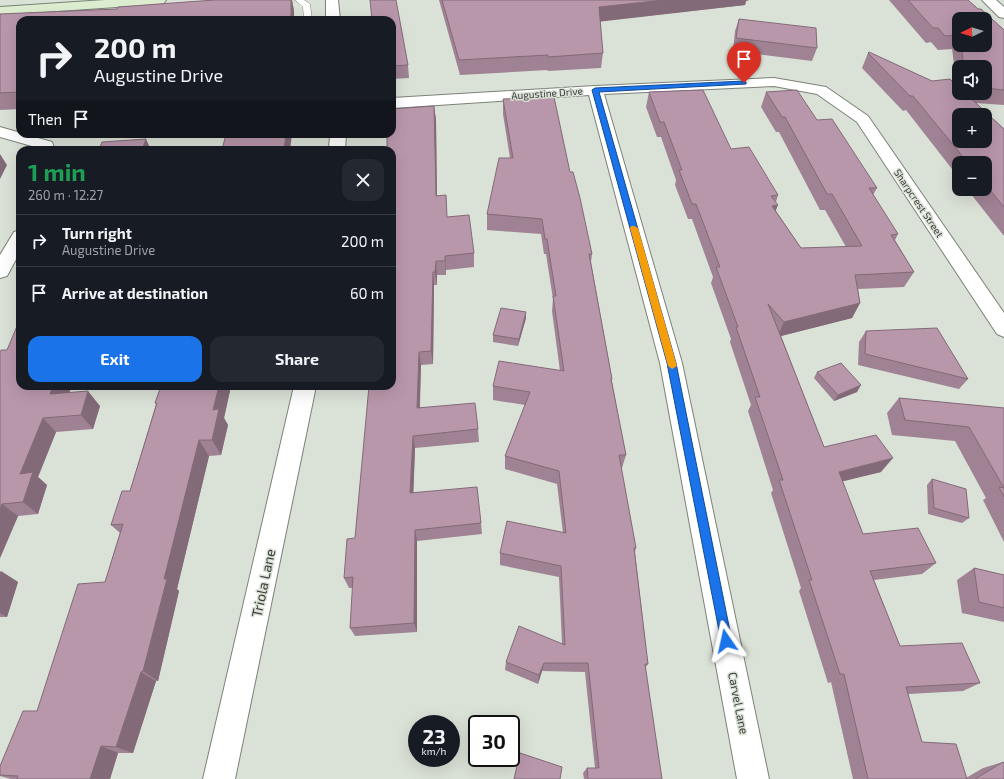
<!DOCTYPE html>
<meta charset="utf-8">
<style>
:root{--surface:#171b24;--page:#242831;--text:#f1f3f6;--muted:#9ea1a6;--line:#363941;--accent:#1a73e8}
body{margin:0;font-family:"Exo 2",sans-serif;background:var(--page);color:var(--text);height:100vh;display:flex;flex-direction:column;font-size:15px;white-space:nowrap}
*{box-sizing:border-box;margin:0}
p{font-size:13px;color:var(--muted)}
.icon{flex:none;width:22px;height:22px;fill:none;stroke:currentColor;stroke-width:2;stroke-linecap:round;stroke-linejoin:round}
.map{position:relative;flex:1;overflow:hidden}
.drawer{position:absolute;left:16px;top:146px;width:380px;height:244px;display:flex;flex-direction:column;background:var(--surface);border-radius:12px;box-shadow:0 4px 16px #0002}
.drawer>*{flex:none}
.banner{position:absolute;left:16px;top:16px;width:380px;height:122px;border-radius:12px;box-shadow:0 4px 16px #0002;background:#171b24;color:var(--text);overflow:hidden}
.needle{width:26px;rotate:265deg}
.controls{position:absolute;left:952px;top:12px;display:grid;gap:8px}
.controls a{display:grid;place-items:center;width:40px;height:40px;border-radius:8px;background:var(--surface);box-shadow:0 4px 16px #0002;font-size:20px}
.speed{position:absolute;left:408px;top:715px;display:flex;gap:8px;font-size:20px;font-weight:700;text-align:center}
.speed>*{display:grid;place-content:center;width:52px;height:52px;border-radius:50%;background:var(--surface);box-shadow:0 4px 16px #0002;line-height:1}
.speed small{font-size:10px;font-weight:400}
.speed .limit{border:2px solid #111;border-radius:6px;background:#fff;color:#111}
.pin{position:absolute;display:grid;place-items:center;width:34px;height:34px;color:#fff;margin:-41px -17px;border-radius:50% 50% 50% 0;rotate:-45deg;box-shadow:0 0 4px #0007}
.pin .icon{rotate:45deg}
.me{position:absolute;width:44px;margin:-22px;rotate:349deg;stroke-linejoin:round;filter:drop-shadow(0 0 3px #0008)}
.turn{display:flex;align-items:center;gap:14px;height:84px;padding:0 12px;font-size:18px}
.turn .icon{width:52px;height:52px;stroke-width:2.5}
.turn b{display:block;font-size:28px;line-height:34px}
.then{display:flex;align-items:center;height:38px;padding:0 12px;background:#0003;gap:8px;font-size:15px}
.round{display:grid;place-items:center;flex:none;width:42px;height:42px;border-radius:12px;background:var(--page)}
.summary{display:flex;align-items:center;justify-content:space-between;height:68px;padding:0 12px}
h1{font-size:24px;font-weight:700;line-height:30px;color:#1e9e55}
.button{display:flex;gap:8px;margin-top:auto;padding:8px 12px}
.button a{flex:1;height:46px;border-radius:12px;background:var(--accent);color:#fff;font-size:16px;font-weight:700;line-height:46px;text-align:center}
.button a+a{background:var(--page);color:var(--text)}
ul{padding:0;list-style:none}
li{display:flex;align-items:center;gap:12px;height:52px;padding:0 12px;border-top:1px solid var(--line)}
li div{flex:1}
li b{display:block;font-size:15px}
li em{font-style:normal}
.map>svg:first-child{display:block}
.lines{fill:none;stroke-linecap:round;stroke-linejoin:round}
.service-casing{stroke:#7b8277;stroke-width:1}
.minor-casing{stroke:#7b8277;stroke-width:2}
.tertiary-casing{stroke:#7b8277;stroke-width:2}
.secondary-casing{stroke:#7b8277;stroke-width:2}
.service{fill:#fff;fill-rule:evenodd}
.minor{fill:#fff;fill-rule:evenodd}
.tertiary{fill:#fff;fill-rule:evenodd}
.secondary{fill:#dbeccf;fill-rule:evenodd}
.wall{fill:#9f8293;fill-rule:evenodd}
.shaded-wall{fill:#826a78}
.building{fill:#b997ab;stroke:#826a78;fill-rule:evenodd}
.route{fill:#1a73e8;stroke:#114b97}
.slow{fill:#f59e0b}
.labels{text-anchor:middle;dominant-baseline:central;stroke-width:3;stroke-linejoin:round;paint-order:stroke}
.far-street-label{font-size:10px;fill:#3b3e39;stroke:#dae1d6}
.street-label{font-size:12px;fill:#3b3e39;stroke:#dae1d6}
.near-street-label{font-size:14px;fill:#3b3e39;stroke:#dae1d6}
</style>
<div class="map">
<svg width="1004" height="779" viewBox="0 0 1004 779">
<rect width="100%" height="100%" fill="#dae1d6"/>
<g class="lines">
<g class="service-casing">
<path id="service" d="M295,0H304L310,4L312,20H304L303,7Z"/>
</g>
<g class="minor-casing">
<path id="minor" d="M982,0H996L1004,7V18L999,17Z
M774,78L826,87L868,116L1004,313V337L997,334L857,122L817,94L774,86L604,94L682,363L769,779H737L660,363L589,95L392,108V98L595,86Z
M0,127L52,142L55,150H39V148L0,137Z
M20,230V252L7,276L0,278V255L14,232Z"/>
</g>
<g class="tertiary-casing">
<path id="tertiary" d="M326,0H338L340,20H326Z
M330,134H346L345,150H329Z
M294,386H316L235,779H203Z"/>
</g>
<g class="secondary-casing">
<path id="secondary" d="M105,0H166L164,3L160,4L0,15V7Z"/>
</g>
<use href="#service" class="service"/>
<use href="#minor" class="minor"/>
<use href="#tertiary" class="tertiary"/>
<use href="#secondary" class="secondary"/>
</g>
<path class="wall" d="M214,0H292L294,11L20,20V109L0,110V14L117,9Z
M439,0H749L746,1L745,5L600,21L603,53L601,68L548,71L547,70L460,75Z
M889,0H968L978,9L1004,30V105L976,103L1004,129V236L967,189H985V163H959V178L906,110L903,111L862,68L868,53L932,81L957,85L952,49L938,50L931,42L926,43ZM959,19L985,45H959ZM959,67H985V93H959Z
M739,19L817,48L812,61L733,51L735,31Z
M392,20L408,65L409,78L392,79Z
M649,92L731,149L778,195L776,202V211L801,248L846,247L825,210H820L779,132H776L761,107L766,92L817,120L877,188L873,195L898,234L895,240L914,272L904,287L858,289L860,303L852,318L781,336L824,447L881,472L842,481L863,534L936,563L922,574L874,580L900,646L980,683L963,691L908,694L922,742L966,778L983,768L1003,762L1004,779H853L831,682L828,683L799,591L801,588L771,493L773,490L748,411L751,405L730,342L731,339L711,283L713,277L692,219H688L675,185L676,180L661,137H657L646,107Z
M503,99L570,172L592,254L591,262L612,379V382L626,455L622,468H621L636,548L635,552L648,664L645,668L662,779H584L583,773L587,768H595L585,672L542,671L538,684L505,670L506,662L562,644L559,577L500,565V553L563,533L557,484L505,469V456L525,405L493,400V386L560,371L552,311L553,299L546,254H544L541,234L487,230V214L510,158L503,114Z
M434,106L436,120L437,195L447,209V217L474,253V267L446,270V275H437V285H434L433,364L421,365L420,408L478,429L479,442L415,448L413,493L481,523L482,534L417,541V632L355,636L350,628L353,588H349L344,578L355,538Z
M526,318L518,346L493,342V335Z
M866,331L968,379L959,389L858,365L859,342Z
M0,352L20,386H72L69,393L100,406L93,429L56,432L38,477L47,485L38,514L18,516L0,558Z
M817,372L857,392L834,401L814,378Z
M161,386H231L224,418L228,425L221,455L209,456L177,589L179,591L158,681H156L133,753H118L110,779H11L0,776V766L37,711L105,582L120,533L111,525L130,491L156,404L155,403Z
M899,398L1004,408V542L983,500L986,498L955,441L892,435L887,413Z
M932,479L969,518L962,523L928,514L927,485Z
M974,568L1004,575V622L962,613L957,580Z
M0,571L18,582L7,617H0Z"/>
<path class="shaded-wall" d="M291,0H292L294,11V20H291Z
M664,0H749L746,1L745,5L597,22L599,7Z
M434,106L436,120L437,210L436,196Z
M100,134H108L101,136Z
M286,134H292L290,150H284Z
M146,139L151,150H142Z
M0,154L7,165L0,179Z
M778,205L772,220V206Z
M445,256L446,270V275L445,261Z
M436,261L437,275V285L435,272Z
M433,272L434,285L433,364L431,351Z
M860,303L852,318L777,337L784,322Z
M526,312V318L518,346L519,339Z
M419,352L421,365L419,421L417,408Z
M861,385L857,392L834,401L838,395Z
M53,386H72L63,409L50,394Z
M219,386H231L224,418L228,425L221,455L212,440L213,410Z
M88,391L100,406L93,429L81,415Z
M43,418L56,432L38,477L47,485L38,514L23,502L20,474Z
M413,436L415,448L413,504L410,493Z
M199,440L209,456L177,589L179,591L158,681L143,671L164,579Z
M893,458L881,472L828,485L839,472Z
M2,504L18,516L0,558V509Z
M415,530L417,541V632L414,623Z
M1,571L18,582L7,617L0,613V574Z
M544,663L542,671L538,684L539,675Z
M141,672L156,681L133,753L116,747Z
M101,746L118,753L110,779H90Z"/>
<path class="building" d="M214,0H291V20H20V92L0,93V14L117,9L118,7Z
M370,0H396L408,65L392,66V20H372Z
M442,0H664L599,7L603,53L548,57V55L459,60Z
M908,0H968L978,9H981L1004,30V90L985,88V67H964L961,45H985V19H959V35L945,36L938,28H933Z
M739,19L816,28L817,48L736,38Z
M869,52L932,81L950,79L959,88V93H965L1004,129V207L985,184V163H968L913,96H910L868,53ZM959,115H985V141H959Z
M703,90L731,149L749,147L778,195L771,196L778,205L772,206L801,248L862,246L832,194H827L785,117H782L766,92L797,90L817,120L832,119L877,188H869L898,234L891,235L914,272L855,275L860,303L784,322L768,304L824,447L876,435L893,458L839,472L863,534L918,528L936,563L870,571L900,646L962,643L980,683L906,687L922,742L956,744L967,779H868L844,674H840L809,580H812L779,480H783L755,397H760L736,327H738L716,267H720L696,204H692L679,170H682L664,122H660L649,92Z
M554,97L570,172H573L580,198L592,254H589L612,379H611L626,455H619L636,548H634L648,664H645L662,779H588L587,768H599L588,663H544L539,675L506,662L519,626L565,645L561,566L500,553L507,521L566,533L559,471L505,456L530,392L493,386L499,361L564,371L553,296H556L547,239H545L542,219L487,214L499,158H513L503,99Z
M434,106L436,196L446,195L447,217L469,215L474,253L445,256V261H436L435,272H433L431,351L419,352L417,408L475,403L478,429L413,436L410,493L477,487L481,523L415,530L414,623L350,628L353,577L344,578L347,539L355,538L369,386H392V150H387V134H392V109Z
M226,134H286L284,150H222Z
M146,139L142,150H99L102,142Z
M501,308L526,312L519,339L493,335Z
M20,319V386H53L50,394L88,391L81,415L43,418L20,474L33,472L23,502L2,504L0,509V352L1,350H7Z
M937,328L968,379L865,354L866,331Z
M841,363L861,385L838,395L817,372Z
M161,386H219L213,410L219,409L212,440H199L164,579H167L143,671L141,672L116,747L101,746L90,779H17L18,776L0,775V766L23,711H37L78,584L105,582L123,524L111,525L122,491H130L157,403H155Z
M899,398L1004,408V497L999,487L1004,488L969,427L905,420Z
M932,479L966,489L969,518L934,508Z
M974,568L1004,575V608L979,602Z
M520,753L562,767L560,779H514Z
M1003,762L1004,764V779H975Z"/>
<path class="route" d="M744,81L746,82V84L599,92L676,363L732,641L731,645L726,647L722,645L721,641L667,363L592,90L595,88Z"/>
<path class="slow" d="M631,226H634L638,228L677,366L672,369L668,366L630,228Z"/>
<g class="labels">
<g class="far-street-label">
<text transform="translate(547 93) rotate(-4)">Augustine Drive</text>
<text transform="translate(919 203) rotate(56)">Sharpcrest Street</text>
</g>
<g class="street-label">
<text transform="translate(739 703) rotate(79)">Carvel Lane</text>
</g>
<g class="near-street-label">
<text transform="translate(263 583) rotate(-78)">Triola Lane</text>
</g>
</g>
</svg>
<div class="controls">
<a><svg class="needle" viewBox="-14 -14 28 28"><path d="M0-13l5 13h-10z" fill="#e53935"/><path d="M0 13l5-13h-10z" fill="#9ea1a6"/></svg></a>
<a><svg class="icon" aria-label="sound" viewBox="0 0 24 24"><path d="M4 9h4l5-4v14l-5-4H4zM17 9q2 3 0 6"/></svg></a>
<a>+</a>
<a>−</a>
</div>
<div class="speed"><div>23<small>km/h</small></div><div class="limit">30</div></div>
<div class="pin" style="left:744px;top:83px;background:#d93025"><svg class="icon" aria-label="arrive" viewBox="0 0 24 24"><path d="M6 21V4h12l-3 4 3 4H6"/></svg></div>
<svg class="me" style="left:726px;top:641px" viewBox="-20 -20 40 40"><path d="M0-17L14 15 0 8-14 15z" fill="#1a73e8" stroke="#fff" stroke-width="4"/></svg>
<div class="banner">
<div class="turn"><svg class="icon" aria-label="right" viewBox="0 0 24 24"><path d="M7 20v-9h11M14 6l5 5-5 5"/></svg><div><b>200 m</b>Augustine Drive</div></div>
<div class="then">Then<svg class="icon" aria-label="arrive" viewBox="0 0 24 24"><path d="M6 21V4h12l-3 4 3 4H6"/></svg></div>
</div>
<section class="drawer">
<div class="summary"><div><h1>1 min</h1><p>260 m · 12:27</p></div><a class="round"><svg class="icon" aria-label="close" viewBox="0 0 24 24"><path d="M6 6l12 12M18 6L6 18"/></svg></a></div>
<ul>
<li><svg class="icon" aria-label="right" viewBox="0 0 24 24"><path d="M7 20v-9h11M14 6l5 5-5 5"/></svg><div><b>Turn right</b><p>Augustine Drive</p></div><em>200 m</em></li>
<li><svg class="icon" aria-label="arrive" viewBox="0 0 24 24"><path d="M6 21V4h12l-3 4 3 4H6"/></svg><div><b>Arrive at destination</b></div><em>60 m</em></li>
</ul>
<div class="button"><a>Exit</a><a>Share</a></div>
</section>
</div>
